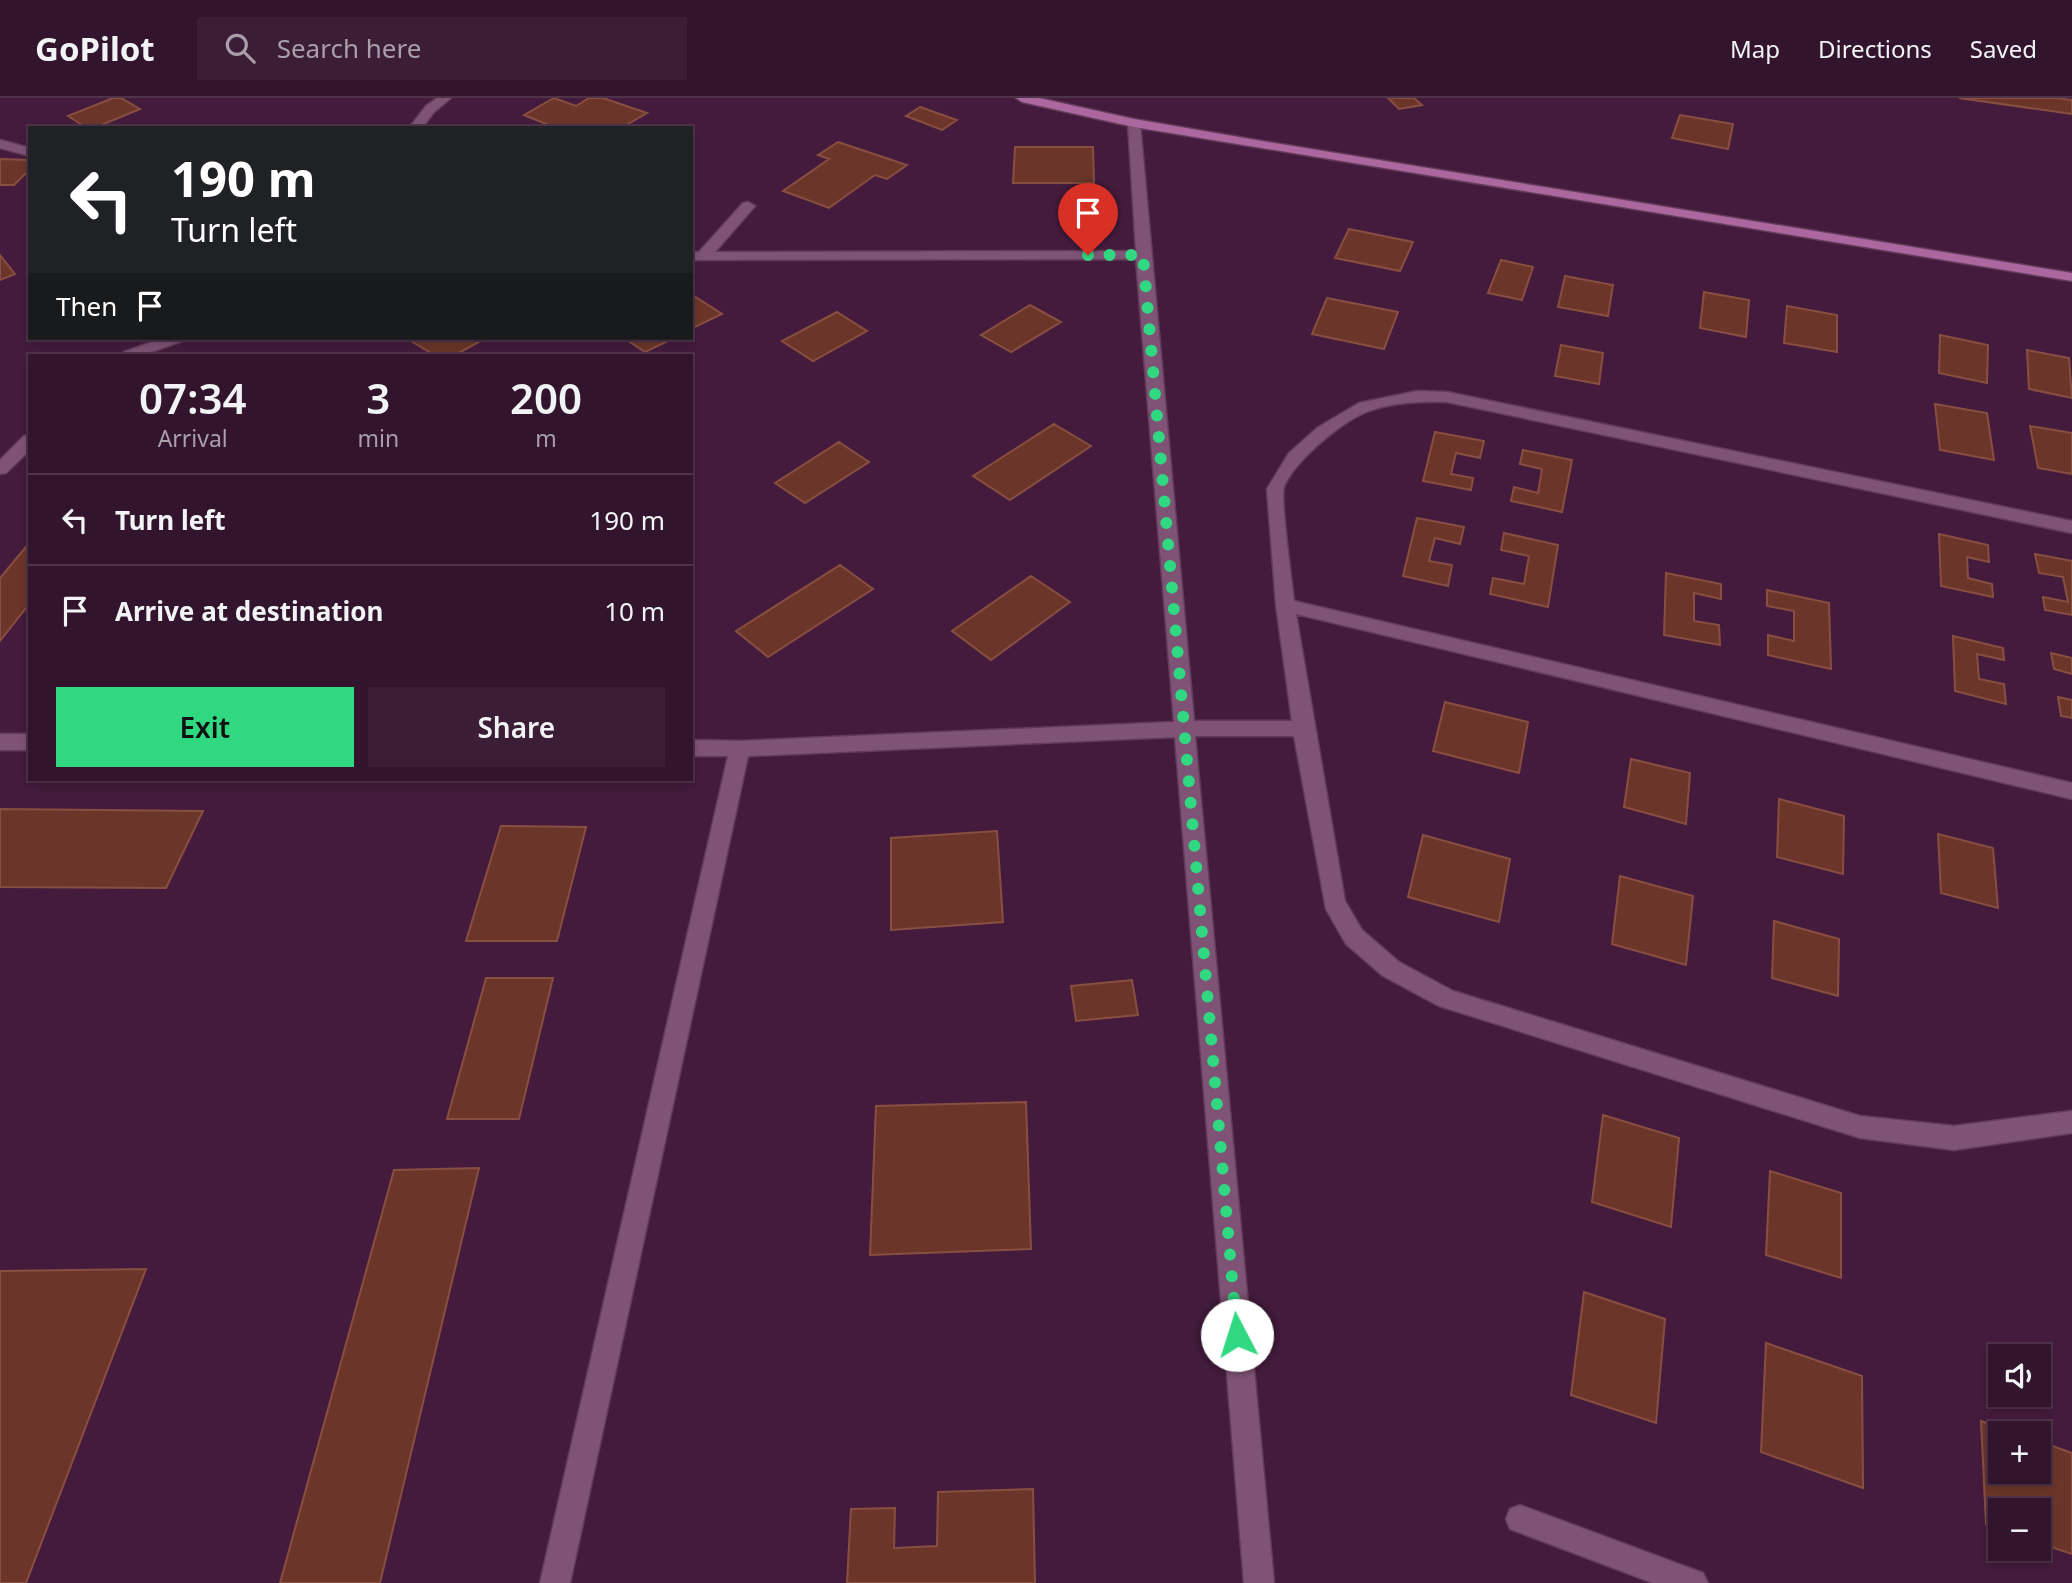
<!DOCTYPE html>
<meta charset="utf-8">
<style>
:root{--surface:#33142d;--page:#3b1d35;--text:#f1f3f6;--muted:#a99eaa;--line:#4e3349;--accent:#31d882}
body{margin:0;font-family:"Noto Sans",sans-serif;background:var(--page);color:var(--text);height:100vh;display:flex;flex-direction:column;font-size:26px;white-space:nowrap}
*{box-sizing:border-box;margin:0}
p{font-size:23px;color:var(--muted)}
.icon{flex:none;width:38px;height:38px;fill:none;stroke:currentColor;stroke-width:2;stroke-linecap:round;stroke-linejoin:round}
.map{position:relative;flex:1;overflow:hidden}
.side{position:absolute;left:28px;top:256px;width:665px;height:427px;display:flex;flex-direction:column;background:var(--surface);border-radius:0px;box-shadow:0 4px 10px #0003,0 0 0 2px var(--line)}
.side>*{flex:none}
.banner{position:absolute;left:28px;top:28px;width:665px;height:214px;border-radius:0px;box-shadow:0 4px 10px #0003,0 0 0 2px var(--line);background:#202124;color:#fff;overflow:hidden}
.fabs{position:absolute;left:1988px;top:1246px;display:grid;gap:14px}
.fabs a{display:grid;place-items:center;width:63px;height:63px;border-radius:0px;background:var(--surface);box-shadow:0 4px 10px #0003,0 0 0 2px var(--line);font-size:35px}
.pin{position:absolute;display:grid;place-items:center;width:60px;height:60px;color:#fff;margin:-72px -30px;border-radius:50% 50% 50% 0;rotate:-45deg;box-shadow:0 0 7px #0007}
.pin .icon{rotate:45deg}
.me{position:absolute;width:77px;margin:-38px;rotate:355deg;stroke-linejoin:round;filter:drop-shadow(0 0 5px #0008)}
.turn{display:flex;align-items:center;gap:24px;height:147px;padding:0 28px;font-size:32px}
.turn .icon{width:91px;height:91px;stroke-width:2.5}
.turn b{display:block;font-size:49px;line-height:60px}
.then{display:flex;align-items:center;height:66px;padding:0 28px;background:#0003;gap:14px;font-size:26px}
.eta{display:flex;justify-content:space-evenly;align-items:center;height:119px;text-align:center}
.eta b{font-size:42px;font-weight:600;line-height:49px}
.button{display:flex;gap:14px;margin-top:auto;padding:14px 28px}
.button a{flex:1;height:80px;border-radius:0px;background:var(--accent);color:#111;font-size:28px;font-weight:600;line-height:80px;text-align:center}
.button a+a{background:var(--page);color:var(--text)}
ul{padding:0;list-style:none}
li{display:flex;align-items:center;gap:21px;height:91px;padding:0 28px;border-top:2px solid var(--line)}
li div{flex:1}
li b{display:block;font-size:26px}
li em{font-style:normal}
header{display:flex;align-items:center;gap:42px;box-sizing:border-box;height:98px;padding:0 35px;background:var(--surface);border-bottom:2px solid var(--line)}
header strong{font-size:33px}
nav{display:flex;gap:38px;margin-inline-start:auto;font-size:24px}
.search{width:490px;height:63px;background:var(--page);display:flex;align-items:center;gap:18px;box-sizing:border-box;padding:0 24px;border-radius:0px;color:var(--muted);font-size:26px}
.map>svg:first-child{display:block}
.building{fill:#6b3629;stroke:#884f41;stroke-width:2}
.lines{fill:none;stroke-linecap:round;stroke-linejoin:round}
.street-casing{stroke:#623b5a;stroke-width:3}
.secondary-casing{stroke:#623b5a;stroke-width:3}
.street{fill:#7f5375;fill-rule:evenodd}
.secondary{fill:#ac679e;fill-rule:evenodd}
.route{stroke:#31d882;stroke-width:12;stroke-dasharray:0 21.6}
</style>
<header>
<strong>GoPilot</strong>
<div class="search"><svg class="icon" aria-label="search" viewBox="0 0 24 24"><circle cx="10" cy="10" r="6"/><path d="M15 15l6 6"/></svg>Search here</div>
<nav><a>Map</a><a>Directions</a><a>Saved</a></nav>
</header>
<div class="map">
<svg width="2072" height="1485" viewBox="0 0 2072 1485">
<rect width="100%" height="100%" fill="#441b3c"/>
<path class="building" d="M113,0H121L140,11L94,30H87L68,18Z
M554,0L576,8L589,0H603L647,15L621,30H556L524,17Z
M1388,0H1414L1422,7L1399,11Z
M2056,0L2072,2V16L1959,0Z
M920,9L957,22L942,32L906,18Z
M1680,17L1733,26L1728,51L1672,40Z
M838,44L907,67L887,81L875,77L829,110L783,93L829,61L818,57Z
M1015,49H1093L1094,85H1013Z
M0,61L30,62V71L14,87H0Z
M1349,131L1413,144L1400,173L1335,160Z
M0,157L15,176L0,182Z
M1501,162L1533,169L1522,202L1488,195Z
M1565,178L1613,187L1608,218L1558,209Z
M1704,194L1749,202L1746,239L1700,230Z
M691,196L722,216L691,231Z
M1327,200L1398,214L1384,251L1312,236Z
M1030,207L1061,224L1011,254L981,237Z
M1787,208L1837,217V254L1784,245Z
M837,214L867,233L813,263L782,243Z
M1940,237L1988,247L1987,285L1939,275Z
M418,240H486L455,257H434L411,243Z
M624,240H674L645,254Z
M1561,247L1603,255L1599,286L1555,278Z
M2027,252L2069,260L2072,300L2029,291Z
M1935,306L1987,315L1994,362L1940,352Z
M1054,326L1091,348L1010,402L973,378Z
M2030,328L2072,335V376L2038,370Z
M1435,334L1484,343L1480,360L1456,355L1451,376L1473,380L1471,392L1423,383Z
M839,344L869,364L805,405L775,385Z
M1523,352L1572,362L1562,414L1511,403L1514,389L1538,395L1542,371L1520,366Z
M1417,420L1464,429L1460,446L1435,440L1429,463L1452,467L1448,488L1403,478Z
M1504,435L1558,447L1548,509L1490,496L1493,480L1524,486L1529,458L1501,452Z
M1939,436L1988,447L1989,464L1967,459L1968,480L1992,486L1993,499L1941,488Z
M30,444V505L0,543V480Z
M2035,456L2072,463V517L2045,512L2043,499L2068,504L2063,479L2039,475Z
M840,467L873,491L768,559L736,533Z
M1666,475L1721,486V501L1694,495V523L1719,527L1720,547L1664,537Z
M1031,478L1070,504L991,562L952,533Z
M1767,492L1829,505L1831,571L1768,557V537L1794,543V513L1767,508Z
M1953,538L2003,550L2004,562L1977,556L1979,581L2004,586L2006,606L1955,593Z
M2051,555L2072,560V576L2054,571Z
M2058,599L2072,602V620L2061,618Z
M1445,604L1528,624L1519,675L1433,653Z
M1631,661L1690,675L1686,726L1624,709Z
M1779,701L1844,718L1843,776L1777,759Z
M0,711L203,713L166,790L0,789Z
M501,728L586,729L557,843H466Z
M997,733L1003,824L891,832V740Z
M1938,736L1993,750L1998,810L1941,795Z
M1423,737L1510,761L1499,824L1408,799Z
M1620,778L1693,798L1686,867L1612,846Z
M1774,823L1839,841L1838,898L1772,880Z
M486,880H553L519,1021H447Z
M1132,882L1138,917L1076,923L1071,888Z
M1026,1004L1031,1151L870,1157L876,1008Z
M1603,1017L1679,1040L1671,1129L1592,1104Z
M479,1070L380,1485H280L394,1072Z
M1770,1073L1841,1095V1180L1766,1157Z
M146,1171L26,1485H0V1173Z
M1584,1194L1665,1221L1656,1325L1571,1297Z
M1766,1245L1862,1278L1863,1390L1761,1354Z
M1981,1323L2015,1335H2000V1374H2039V1343L2072,1355V1456L2039,1445V1412H2000V1431L1986,1426Z
M1033,1391L1035,1485H847L851,1411L895,1410L894,1450L937,1448L938,1394Z"/>
<g class="lines">
<g class="street-casing">
<path id="street" d="M437,0H451L434,14L422,30H409L426,8Z
M1134,21L1140,25L1194,623H1292L1276,507L1267,391L1289,355L1317,330L1359,305L1417,293L1447,294L2072,423V435L1447,304C1422,303 1396,304 1372,312C1345,320 1294,363 1284,389C1280,400 1292,484 1294,503L2072,685V701L1296,516L1345,803L1362,832L1399,864L1453,893L1860,1018L1954,1028L2072,1013V1035L1954,1052L1860,1040L1439,908L1383,878L1346,846L1326,811L1294,638H1195L1274,1485H1244L1175,639L748,658L570,1485H540L728,658H691V642L740,643L1174,624L1136,161L691,162V154H699L743,105L748,104L755,108L715,154L1136,153L1128,25Z
M0,42L30,50V58L0,50Z
M163,240H185L182,243L143,257H121L124,254Z
M30,337V352L6,375L0,376V362L24,338Z
M0,636H30V652H0Z
M1520,1407L1703,1475L1708,1485H1653L1510,1431L1506,1421L1510,1411Z"/>
</g>
<g class="secondary-casing">
<path id="secondary" d="M1016,0H1039L1134,21L1262,43L2072,175V183L1134,29L1022,4Z"/>
</g>
<use href="#street" class="street"/>
<use href="#secondary" class="secondary"/>
</g>
<g class="lines">
<path class="route" d="M1088,157H1143L1237,1237"/>
</g>
</svg>
<div class="fabs">
<a><svg class="icon" aria-label="sound" viewBox="0 0 24 24"><path d="M4 9h4l5-4v14l-5-4H4zM17 9q2 3 0 6"/></svg></a>
<a>+</a>
<a>−</a>
</div>
<div class="pin" style="left:1088px;top:157px;background:#d93025"><svg class="icon" aria-label="arrive" viewBox="0 0 24 24"><path d="M6 21V4h12l-3 4 3 4H6"/></svg></div>
<svg class="me" style="left:1237px;top:1237px" viewBox="-20 -20 40 40"><circle r="19" fill="#fff"/><path d="M0-13L10 11 0 6-10 11z" fill="#31d882"/></svg>
<div class="banner">
<div class="turn"><svg class="icon" aria-label="left" viewBox="0 0 24 24"><path d="M17 20v-9H6M10 6l-5 5 5 5"/></svg><div><b>190 m</b>Turn left</div></div>
<div class="then">Then<svg class="icon" aria-label="arrive" viewBox="0 0 24 24"><path d="M6 21V4h12l-3 4 3 4H6"/></svg></div>
</div>
<section class="side">
<div class="eta">
<div><b>07:34</b><p>Arrival</p></div>
<div><b>3</b><p>min</p></div>
<div><b>200</b><p>m</p></div>
</div>
<ul>
<li><svg class="icon" aria-label="left" viewBox="0 0 24 24"><path d="M17 20v-9H6M10 6l-5 5 5 5"/></svg><div><b>Turn left</b></div><em>190 m</em></li>
<li><svg class="icon" aria-label="arrive" viewBox="0 0 24 24"><path d="M6 21V4h12l-3 4 3 4H6"/></svg><div><b>Arrive at destination</b></div><em>10 m</em></li>
</ul>
<div class="button"><a>Exit</a><a>Share</a></div>
</section>
</div>
